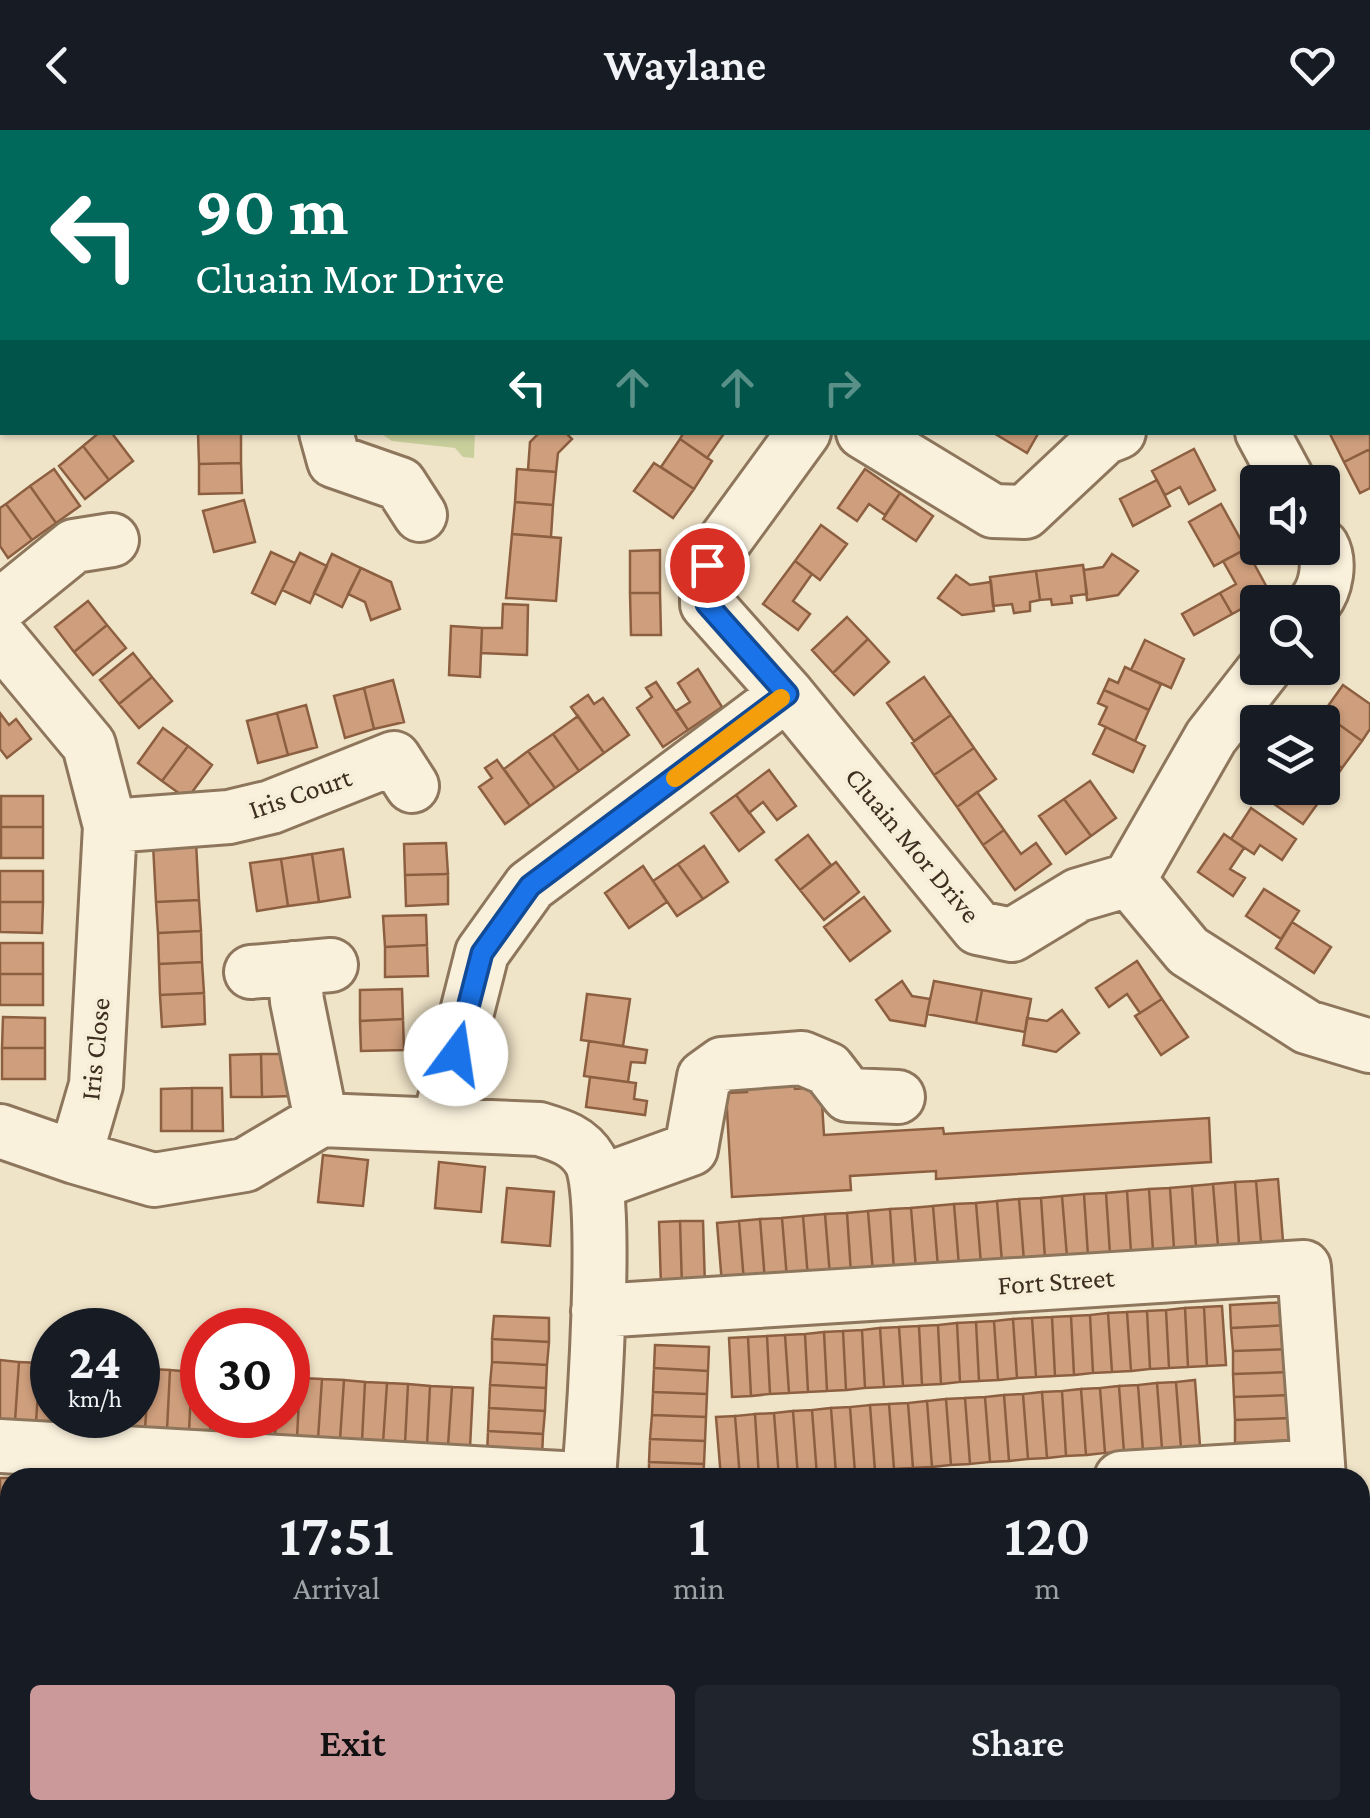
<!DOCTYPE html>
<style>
:root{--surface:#171b24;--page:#20242c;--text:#f1f3f6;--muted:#9ea1a6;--accent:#cc999b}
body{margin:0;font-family:"Crimson Pro",serif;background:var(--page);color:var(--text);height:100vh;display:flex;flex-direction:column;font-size:38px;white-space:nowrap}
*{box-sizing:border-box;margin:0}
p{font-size:32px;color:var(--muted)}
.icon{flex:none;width:55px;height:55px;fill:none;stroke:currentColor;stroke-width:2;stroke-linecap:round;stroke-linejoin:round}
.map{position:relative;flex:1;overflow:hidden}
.panel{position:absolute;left:0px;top:1338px;width:1370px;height:352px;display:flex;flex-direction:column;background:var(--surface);border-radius:30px 30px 0 0;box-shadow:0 2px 8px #0004}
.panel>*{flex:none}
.banner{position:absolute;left:0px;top:0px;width:1370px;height:305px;box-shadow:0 2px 8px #0004;background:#00695c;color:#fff;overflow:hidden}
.buttons{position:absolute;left:1240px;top:335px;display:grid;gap:20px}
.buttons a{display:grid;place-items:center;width:100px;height:100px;border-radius:10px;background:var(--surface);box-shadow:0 2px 8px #0004;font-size:50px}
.speed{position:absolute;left:30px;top:1178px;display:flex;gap:20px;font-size:50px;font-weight:700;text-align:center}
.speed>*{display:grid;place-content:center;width:130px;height:130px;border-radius:50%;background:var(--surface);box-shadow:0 2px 8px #0004;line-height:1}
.speed small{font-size:25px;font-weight:400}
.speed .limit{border:15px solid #d22;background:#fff;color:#111}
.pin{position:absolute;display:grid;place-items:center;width:85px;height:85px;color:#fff;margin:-42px;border:5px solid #fff;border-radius:50%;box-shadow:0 2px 10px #0007}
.me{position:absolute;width:110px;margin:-55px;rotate:14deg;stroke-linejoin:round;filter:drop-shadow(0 0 8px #0008)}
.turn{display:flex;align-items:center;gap:35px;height:210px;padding:0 30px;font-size:45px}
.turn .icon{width:130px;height:130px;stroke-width:2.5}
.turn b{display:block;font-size:70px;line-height:85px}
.lanes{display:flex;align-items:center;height:95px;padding:0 30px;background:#0003;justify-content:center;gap:50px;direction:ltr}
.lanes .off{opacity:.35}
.eta{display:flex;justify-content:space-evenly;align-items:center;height:170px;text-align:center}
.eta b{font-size:60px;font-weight:600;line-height:70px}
.action{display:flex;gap:20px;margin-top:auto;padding:20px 30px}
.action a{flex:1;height:115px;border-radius:10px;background:var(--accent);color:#111;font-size:40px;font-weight:600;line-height:115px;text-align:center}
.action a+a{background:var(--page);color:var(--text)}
header{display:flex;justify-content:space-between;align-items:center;height:130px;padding:0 30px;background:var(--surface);font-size:45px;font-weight:600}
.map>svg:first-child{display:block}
.green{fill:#c9cf9b}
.building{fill:#cf9f7d;stroke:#8d5f41;stroke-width:2.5}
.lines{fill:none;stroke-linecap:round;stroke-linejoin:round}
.minor-casing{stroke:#8d765c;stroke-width:58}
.minor{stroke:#faf1dc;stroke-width:52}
.route-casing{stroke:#114b97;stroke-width:25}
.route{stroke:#1a73e8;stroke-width:18}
.slow{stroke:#f59e0b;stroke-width:18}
.labels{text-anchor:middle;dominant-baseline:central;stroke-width:8;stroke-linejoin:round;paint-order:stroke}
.street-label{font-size:28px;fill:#3d2e20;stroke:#f7eed8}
</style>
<header><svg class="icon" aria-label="back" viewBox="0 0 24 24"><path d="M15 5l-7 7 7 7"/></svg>Waylane<svg class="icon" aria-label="heart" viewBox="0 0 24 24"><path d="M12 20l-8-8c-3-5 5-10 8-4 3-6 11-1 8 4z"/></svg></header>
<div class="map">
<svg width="1370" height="1688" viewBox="0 0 1370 1688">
<rect width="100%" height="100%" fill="#f0e4c8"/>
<path class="green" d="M380,303H475L474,328L463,327L455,318L392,311Z"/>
<path class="building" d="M1370,280V319L1344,332L1329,302H1368Z
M100,302H111L133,331L109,350L83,316Z
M241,302V333L199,334L198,303Z
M540,302H565L572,309L558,323L556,342L528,340L530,312Z
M684,302H725L707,328L680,309Z
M992,302H1039L1027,323Z
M680,309L712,331L694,359L661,337Z
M83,316L109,350L85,369L59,336Z
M1194,319L1215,360L1189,374L1180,357L1165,365L1152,341Z
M1370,319V358L1360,363L1344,332Z
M241,333L242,363L199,364V334Z
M654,333L694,359L673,388L634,361Z
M54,339L80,376L56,393L30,356Z
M517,339L556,342L553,375L515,372Z
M865,339L900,363L885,385L869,374L857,391L838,378Z
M1157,350L1170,376L1133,396L1120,369Z
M30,356L56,393L32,410L6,374Z
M900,363L933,386L916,411L883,389Z
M244,370L255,412L214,422L203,381Z
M515,372L553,375L551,407L512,404Z
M6,374L32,410L8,428L0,416V378Z
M1221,374L1246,419L1214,436L1189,392Z
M821,395L847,414L820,450L795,431Z
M512,404L561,408L556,471L506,468Z
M1246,419L1270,463L1232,484L1220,463L1236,454L1223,431Z
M660,420V463H630V421Z
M271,422L295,433L275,474L252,463Z
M300,423L327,436L310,473L282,460Z
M332,424L361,438L342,477L314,463Z
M1112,424L1138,441L1118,465L1087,470L1084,440L1103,437Z
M795,431L812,444L793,471L810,484L798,500L763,474Z
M1083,435L1087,464L1071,466L1072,473L1052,475L1051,469L1040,470L1036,441Z
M361,438L391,452L400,479L371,490L365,472L348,464Z
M1036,441L1040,470L1030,472V481L1014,483L1012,474L993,476L990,447Z
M956,445L970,455L991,452L994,481L962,485L938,468Z
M630,463H660L661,505H631Z
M1220,463L1232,484L1194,505L1182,484Z
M88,471L107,495L74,522L55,497Z
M503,474L528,475L527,525L481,523L482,498H502Z
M847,487L868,509L833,543L812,520Z
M107,495L126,518L93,545L74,522Z
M451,496L482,498L480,547L449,545Z
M868,509L889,532L854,565L833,543Z
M1145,510L1184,529L1171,558L1131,540Z
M133,523L152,547L119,574L100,550Z
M1125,537L1161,554L1149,580L1104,560L1109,549L1118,553Z
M698,539L722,577L688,600L676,581L690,572L678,553Z
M152,547L172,571L139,598L119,574Z
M924,547L951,585L914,611L887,573Z
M393,550L404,592L374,599L364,558Z
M656,552L688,600L663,617L637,578L652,567L646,558Z
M1343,555L1370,574V599L1362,611L1323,583Z
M364,558L374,599L345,608L334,566Z
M1104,560L1149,580L1135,611L1099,594L1107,577L1098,573Z
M588,565L594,574L603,568L629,605L604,623L571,577Z
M306,575L317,617L288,625L277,583Z
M0,583L9,595L16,589L31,609L7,628L0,619Z
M277,583L288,625L258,633L247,591Z
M1323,583L1362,611L1342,638L1322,624V592H1316Z
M951,585L974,618L934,645L912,613Z
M578,586L604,623L579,641L553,604Z
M1106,597L1145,616L1133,642L1093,624Z
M163,598L188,616L162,651L138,633Z
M553,604L579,641L555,658L528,621Z
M188,616L212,635L187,669L162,651Z
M974,618L996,649L957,677L934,645Z
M528,621L555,658L530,676L504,639Z
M1322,624L1342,638L1323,666L1310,658H1322Z
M497,630L530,676L505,694L479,657L492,648L485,638Z
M769,640L796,676L777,690L763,672L749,683L736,665Z
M1090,651L1116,688L1091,706L1064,669Z
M1271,658H1310L1323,666L1303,694L1264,667Z
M977,662L1004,700L983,715L957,677Z
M736,665L764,702L739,721L711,683Z
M1,666H43V697H1Z
M1064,669L1091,706L1066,724L1039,686Z
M1251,678L1296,709L1282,730L1260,715L1254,724L1231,709Z
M1,697H43V728H1Z
M1004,700L1021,724L1036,713L1051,734L1015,760L983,715Z
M1224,704L1244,718L1230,739L1245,748L1233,766L1198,742Z
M808,705L831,735L800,760L776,730Z
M196,712L199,770L156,772L153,714Z
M446,713L448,744L405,745L404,714Z
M704,716L728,752L703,769L678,734Z
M343,719L350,767L319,772L312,724Z
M312,724L319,772L288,776L281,729Z
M281,729L288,776L257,781L250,733Z
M836,732L859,762L824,790L800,760Z
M678,734L703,769L677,786L653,751Z
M643,736L667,772L629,798L605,763Z
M0,741H43V772H0Z
M448,744V774L406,776L405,745Z
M1264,759L1299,781L1281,809L1246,786Z
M864,767L890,801L850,831L824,797Z
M199,770L201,801L158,803L156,772Z
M0,772H43L42,803L0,802Z
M426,785L427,815L385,817L383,786Z
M1292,792L1331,817L1314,843L1276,818Z
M201,801L202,832L159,834L158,803Z
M0,813H43V844H0Z
M427,815L428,846L385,847V817Z
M1137,831L1162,869L1140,883L1127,864L1109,877L1096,858Z
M202,832L204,863L160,865L159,834Z
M0,844H43V875H0Z
M902,851L912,866L930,869L925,896L890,890L876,870Z
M934,851L982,860L976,893L927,884Z
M402,859L403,889L360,891V860Z
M982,860L1031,869L1025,902L976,893Z
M204,863L205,894L162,897L160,865Z
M587,864L630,869L623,916L581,910Z
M1162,869L1188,907L1161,925L1135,886Z
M1062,880L1079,903L1056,922L1023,915L1027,888L1047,891Z
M3,887L45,888V918H2Z
M403,889L404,920L361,921L360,891Z
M589,911L647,920L645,933L631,932L628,952L584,946Z
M2,918H45V949H2Z
M261,924H292V966L262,967Z
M261,924L262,967H231L230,925Z
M590,947L636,953L634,969L647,971L645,985L586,977Z
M794,949L795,959L821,957L824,1005L943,998L944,1004L1209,988L1211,1032L936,1049V1041L850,1046L851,1060L732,1067L726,963L747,962L746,952Z
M192,958H222L223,1001H192Z
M192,958V1001H161V959Z
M323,1025L368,1030L363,1076L318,1072Z
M439,1032L485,1037L481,1082L435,1078Z
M1278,1049L1283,1111L1261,1112L1256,1051Z
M1256,1051L1261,1112L1239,1114L1235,1052Z
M1235,1052L1239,1114L1218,1116L1213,1054Z
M1213,1054L1218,1116L1196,1117L1192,1056Z
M1192,1056L1196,1117L1174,1119L1170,1058Z
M507,1058L554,1062L550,1116L502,1112Z
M1170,1058L1174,1119L1153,1121L1149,1059Z
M1149,1059L1153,1121L1131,1122L1127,1061Z
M1127,1061L1131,1122L1110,1124L1106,1063Z
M1106,1063L1110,1124L1088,1126L1084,1064Z
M1084,1064L1088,1126L1067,1127L1062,1066Z
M1062,1066L1067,1127L1045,1129L1041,1068Z
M1041,1068L1045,1129L1024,1131L1019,1069Z
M1019,1069L1024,1131L1002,1132L997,1071Z
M997,1071L1002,1132L981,1134L976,1073Z
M976,1073L981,1134L959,1136L954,1074Z
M954,1074L959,1136L938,1137L933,1076Z
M933,1076L938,1137L916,1139L911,1078Z
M911,1078L916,1139L894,1141L890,1079Z
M890,1079L894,1141L873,1143L868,1081Z
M868,1081L873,1143L851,1144L847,1083Z
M847,1083L851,1144L830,1146L825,1084Z
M825,1084L830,1146L808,1148L803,1086Z
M803,1086L808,1148L787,1149L782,1088Z
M782,1088L787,1149L765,1151L760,1089Z
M760,1089L765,1151L744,1152L739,1091Z
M680,1091L682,1157H661L659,1092Z
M680,1091H703L705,1156L682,1157Z
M739,1091L744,1152L722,1154L717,1093Z
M1288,1172L1289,1195L1231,1198L1230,1175Z
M1222,1176L1226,1235L1207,1236L1204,1177Z
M1204,1177L1207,1236L1188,1237L1185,1178Z
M1185,1178L1188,1237L1169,1238L1166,1180Z
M1166,1180L1169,1238L1150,1239L1147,1181Z
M1147,1181L1150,1239L1131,1241L1127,1182Z
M1127,1182L1131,1241L1112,1242L1108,1183Z
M1108,1183L1112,1242L1093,1243L1090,1185Z
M1090,1185L1093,1243L1074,1245L1071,1186Z
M494,1186L549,1188V1212L492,1209Z
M1071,1186L1074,1245L1055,1246L1052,1187Z
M1052,1187L1055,1246L1036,1247L1032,1188Z
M1032,1188L1036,1247L1017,1248L1013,1189Z
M1013,1189L1017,1248L998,1250L994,1191Z
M994,1191L998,1250L979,1251L976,1192Z
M976,1192L979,1251L960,1252L957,1193Z
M957,1193L960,1252L941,1254L938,1195Z
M938,1195L941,1254L922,1255L919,1196Z
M1289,1195L1290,1219L1233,1221L1231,1198Z
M919,1196L922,1255L903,1256L899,1197Z
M899,1197L903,1256L884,1257L880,1198Z
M880,1198L884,1257L865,1258L862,1200Z
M862,1200L865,1258L846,1260L843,1201Z
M843,1201L846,1260L827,1261L824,1202Z
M824,1202L827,1261L808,1262L805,1204Z
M805,1204L808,1262L789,1263L785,1205Z
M785,1205L789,1263L770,1264L767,1206Z
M767,1206L770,1264L751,1266L748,1207Z
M748,1207L751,1266L732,1267L729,1208Z
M492,1209L549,1212L547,1235L492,1232Z
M655,1215L709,1217L708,1241L654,1238Z
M1290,1219V1242L1233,1244V1221Z
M0,1230L19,1232L15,1291L0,1290Z
M19,1232L40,1233L36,1292L15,1291Z
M492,1232L547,1235L546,1258L490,1255Z
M40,1233H52V1285H59L58,1293L36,1292Z
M138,1238L149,1239L145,1299L123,1298L124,1285H138Z
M654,1238L708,1241L707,1264L653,1262Z
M149,1239L170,1240L167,1300L145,1299Z
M170,1240L192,1242L189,1301L167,1300Z
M192,1242H202V1285H211L210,1302L189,1301Z
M1290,1242L1291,1265L1234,1267L1233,1244Z
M288,1247L300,1248L297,1308L275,1306L276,1285H288Z
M300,1248L322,1249L318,1309L297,1308Z
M322,1249L344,1250L340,1310L318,1309Z
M344,1250L365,1252L362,1311L340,1310Z
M1195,1250L1200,1316L1181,1318L1176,1252Z
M365,1252L387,1253L383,1313L362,1311Z
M1176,1252L1181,1318L1162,1319L1157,1253Z
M387,1253L408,1254L405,1314L383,1313Z
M1157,1253L1162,1319L1143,1321L1138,1255Z
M408,1254L430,1256L427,1315L405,1314Z
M490,1255L546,1258L545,1281L489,1278Z
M1138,1255L1143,1321L1124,1322L1119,1256Z
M430,1256L452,1257L448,1316L427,1315Z
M1119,1256L1124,1322L1105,1323L1100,1258Z
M452,1257L473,1258L470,1318L448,1316Z
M1100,1258L1105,1323L1086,1325L1081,1259Z
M1081,1259L1086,1325L1066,1326L1062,1261Z
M1062,1261L1066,1326L1047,1328L1042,1262Z
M653,1262L707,1264L706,1287L652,1285Z
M1042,1262L1047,1328L1028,1329L1023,1264Z
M1023,1264L1028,1329L1009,1331L1004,1265Z
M1004,1265L1009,1331L990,1332L985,1267Z
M1291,1265L1292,1288L1235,1290L1234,1267Z
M985,1267L990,1332L970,1334L965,1268Z
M965,1268L970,1334L951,1335L946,1269Z
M946,1269L951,1335L932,1337L927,1271Z
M927,1271L932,1337L913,1338L908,1273Z
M908,1273L913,1338L894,1339L889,1274Z
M889,1274L894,1339L875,1341L870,1275Z
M870,1275L875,1341L855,1343L850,1277Z
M850,1277L855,1343L836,1344L831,1278Z
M489,1278L545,1281L543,1304L488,1301Z
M831,1278L836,1344L817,1346L812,1280Z
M812,1280L817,1346L798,1347L793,1281Z
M793,1281L798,1347L779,1348L774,1283Z
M774,1283L779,1348H759L755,1284Z
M755,1284L759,1348H740L735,1286Z
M211,1285H233L232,1304L210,1302Z
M233,1285H255L254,1305L232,1304Z
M255,1285H276L275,1306L254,1305Z
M652,1285L706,1287L705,1311L650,1309Z
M735,1286L740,1348H721L716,1287Z
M1292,1288L1293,1311L1235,1313V1290Z
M488,1301L543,1304L542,1327L487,1325Z
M650,1309L705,1311L704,1334L649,1332Z
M649,1332L704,1334L703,1348H649Z
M0,1348H10L6,1402H0Z
M0,1424H10L7,1491H0Z
M0,1565L10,1566V1620L0,1619Z
M1370,1602V1650L1360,1651V1603Z"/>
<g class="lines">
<g class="minor-casing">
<path id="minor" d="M570,0V2
M295,2V0
M937,2L938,0
M1236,2L1237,0
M0,165L2,163
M326,302L334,331L400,354L420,385
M804,302L707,435V474L787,564L978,798L1012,805L1078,765L1129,750L1211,607L1265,538
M863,302L993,381L1025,382L1104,308L1119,302
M1262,302L1289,352
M1315,472C1326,458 1331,432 1322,416
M0,476L74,416L112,410
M0,508L89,615L110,696L96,955L75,1027
M110,696L229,687L271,677L394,628L412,656
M1129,750L1188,821L1307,897L1370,916
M294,838L297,871L321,990
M251,842L331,835
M439,992L482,823L530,756L787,564
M0,1001L75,1027L154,1050L245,1035L321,990L539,999C559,1005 578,1010 590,1030C610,1061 593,1297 589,1348
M597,1053L691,1019L704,947L722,934L802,928L828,939L848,965L898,967
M598,1181L1304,1137L1319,1348
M0,1316L562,1348
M1121,1348L1318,1336
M0,1522H10
M1360,1522L1370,1521
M802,1680L803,1688
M580,1688V1680"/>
</g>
<use href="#minor" class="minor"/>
</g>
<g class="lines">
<g class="route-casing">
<path id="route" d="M456,924L482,823L530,756L787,564L707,474V435"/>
</g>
<use href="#route" class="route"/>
<path class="slow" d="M675,648L781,568"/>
</g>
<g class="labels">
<g class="street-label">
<text transform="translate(300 663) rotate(-19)">Iris Court</text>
<text transform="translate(913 715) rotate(50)">Cluain Mor Drive</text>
<text transform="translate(95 919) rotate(-84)">Iris Close</text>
<text transform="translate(1056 1151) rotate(-4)">Fort Street</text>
</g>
</g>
</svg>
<div class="buttons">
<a><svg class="icon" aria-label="sound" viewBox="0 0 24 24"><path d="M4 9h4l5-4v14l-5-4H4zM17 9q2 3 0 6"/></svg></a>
<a><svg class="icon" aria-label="search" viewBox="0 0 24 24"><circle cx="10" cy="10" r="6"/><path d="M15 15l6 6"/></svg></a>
<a><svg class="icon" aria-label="layers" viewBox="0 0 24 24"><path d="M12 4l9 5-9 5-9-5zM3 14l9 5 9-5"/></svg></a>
</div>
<div class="speed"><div>24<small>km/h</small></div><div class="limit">30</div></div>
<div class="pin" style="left:707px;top:435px;background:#d93025"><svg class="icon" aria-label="arrive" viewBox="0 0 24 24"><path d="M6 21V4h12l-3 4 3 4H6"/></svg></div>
<svg class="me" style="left:456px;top:924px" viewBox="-20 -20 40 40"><circle r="19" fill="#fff"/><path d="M0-13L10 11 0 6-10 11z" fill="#1a73e8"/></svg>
<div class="banner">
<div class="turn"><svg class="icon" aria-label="left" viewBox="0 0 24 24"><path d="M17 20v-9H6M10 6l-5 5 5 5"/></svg><div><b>90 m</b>Cluain Mor Drive</div></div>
<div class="lanes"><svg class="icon" aria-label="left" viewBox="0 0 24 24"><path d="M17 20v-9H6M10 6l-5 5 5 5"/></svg><svg class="icon off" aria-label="ahead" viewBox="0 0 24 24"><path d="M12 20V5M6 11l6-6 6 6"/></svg><svg class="icon off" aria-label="ahead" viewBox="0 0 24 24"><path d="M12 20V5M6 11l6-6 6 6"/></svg><svg class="icon off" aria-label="right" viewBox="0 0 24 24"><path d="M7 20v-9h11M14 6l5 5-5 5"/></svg></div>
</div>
<section class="panel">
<div class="eta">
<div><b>17:51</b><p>Arrival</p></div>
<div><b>1</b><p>min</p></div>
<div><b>120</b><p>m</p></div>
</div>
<div class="action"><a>Exit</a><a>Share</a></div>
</section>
</div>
